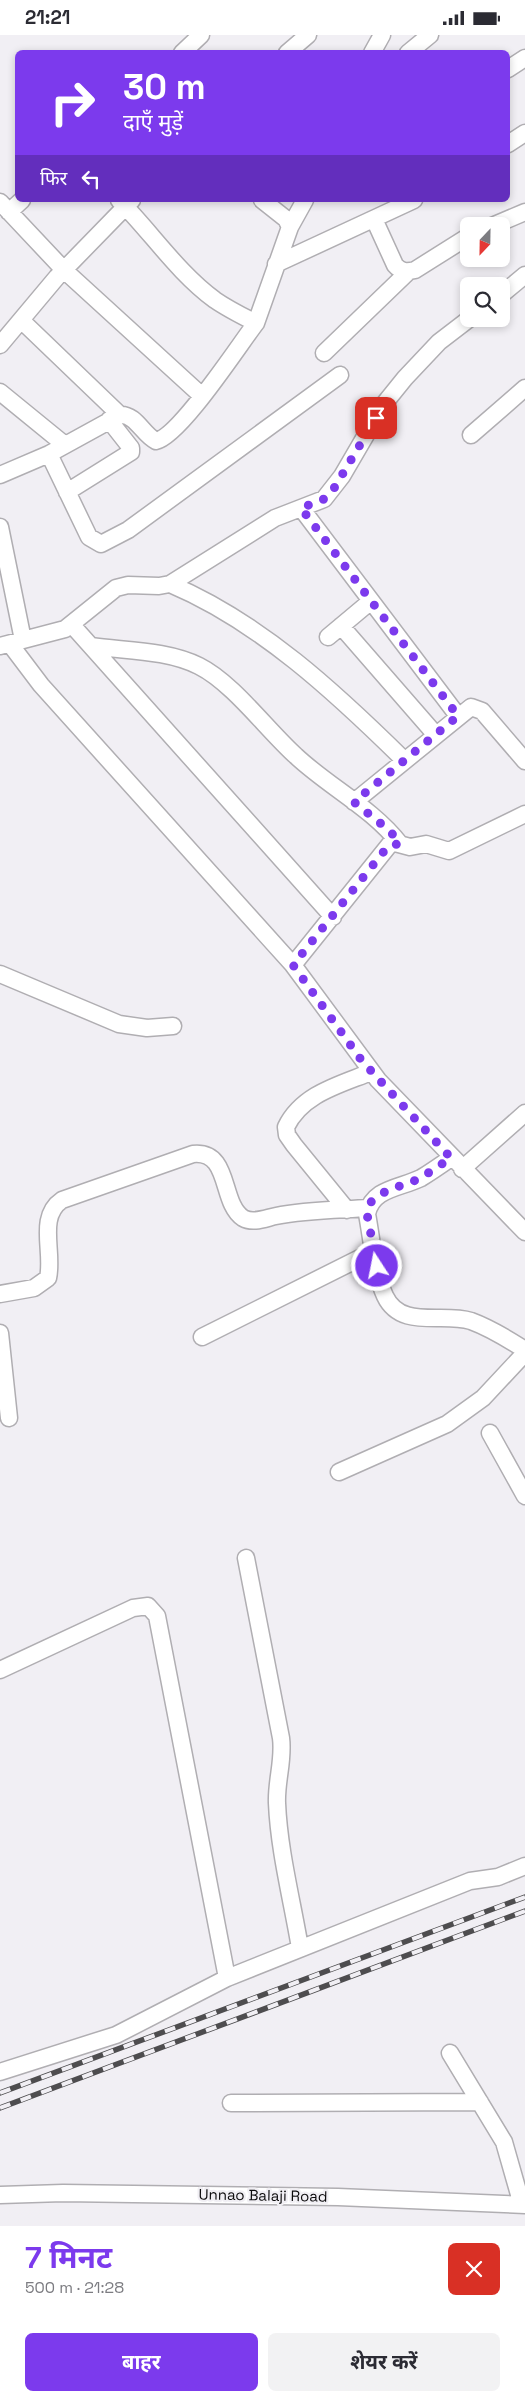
<!DOCTYPE html>
<html lang="hi">
<meta charset="utf-8">
<style>
:root{--surface:#fff;--page:#f2f2f3;--text:#2b2b33;--muted:#7c7c81;--accent:#7c3aed}
body{margin:0;font-family:"Space Grotesk","Noto Sans Devanagari",sans-serif;background:var(--page);color:var(--text);height:100vh;display:flex;flex-direction:column;font-size:19px;white-space:nowrap}
*{box-sizing:border-box;margin:0}
p{font-size:16px;color:var(--muted)}
.icon{flex:none;width:28px;height:28px;fill:none;stroke:currentColor;stroke-width:2;stroke-linecap:round;stroke-linejoin:round}
.map{position:relative;height:2191px;overflow:hidden}
.panel{display:flex;flex-direction:column;background:var(--surface);flex:1}
.panel>*{flex:none}
.guide{position:absolute;left:15px;top:15px;width:495px;height:152px;border-radius:8px;box-shadow:0 2px 8px #0003;background:#7c3aed;color:#fff;overflow:hidden}
.needle{width:32px;rotate:202deg}
.controls{position:absolute;left:460px;top:182px;display:grid;gap:10px}
.controls a{display:grid;place-items:center;width:50px;height:50px;border-radius:8px;background:var(--surface);box-shadow:0 2px 8px #0003;font-size:25px}
.pin{position:absolute;display:grid;place-items:center;width:42px;height:42px;color:#fff;margin:-21px;border-radius:10px;box-shadow:0 2px 8px #0006}
.me{position:absolute;width:55px;margin:-28px;rotate:349deg;stroke-linejoin:round;filter:drop-shadow(0 0 4px #0008)}
.turn{display:flex;align-items:center;gap:18px;height:105px;padding:0 25px;font-size:22px}
.turn .icon{width:65px;height:65px;stroke-width:2.5}
.turn b{display:block;font-size:35px;line-height:42px}
.then{display:flex;align-items:center;height:48px;padding:0 25px;background:#0003;gap:10px;font-size:19px}
.round{display:grid;place-items:center;flex:none;width:52px;height:52px;border-radius:8px;background:var(--page)}
.headline{display:flex;align-items:center;justify-content:space-between;height:85px;padding:0 25px}
h1{font-size:30px;font-weight:700;line-height:38px;color:var(--accent)}
.button{display:flex;gap:10px;margin-top:auto;padding:10px 25px}
.button a{flex:1;height:58px;border-radius:8px;background:var(--accent);color:#fff;font-size:20px;font-weight:700;line-height:58px;text-align:center}
.button a+a{background:var(--page);color:var(--text)}
.status{display:flex;justify-content:space-between;align-items:center;height:35px;padding:0 25px;background:var(--surface);direction:ltr}
.status svg{height:14px;fill:currentColor}
.map>svg:first-child{display:block}
.lines{fill:none;stroke-linecap:round;stroke-linejoin:round}
.street-casing{stroke:#b0aeb2;stroke-width:19}
.street{stroke:#fff;stroke-width:16}
.rail-casing{stroke:#4e4d4f;stroke-width:5.5}
.rail{stroke:#f1eff4;stroke-width:4;stroke-dasharray:11;stroke-linecap:butt}
.route{stroke:#7c3aed;stroke-width:9;stroke-dasharray:0 16.2}
.labels{text-anchor:middle;dominant-baseline:central;stroke-width:4.5;stroke-linejoin:round;paint-order:stroke}
.street-label{font-size:15px;fill:#0c0b0c;stroke:#f1eff4}
</style>
<div class="status"><b>21:21</b><svg viewBox="0 0 49 12"><path d="M0 12V9h3v3zM5 12V6h3v6zM10 12V3h3v9zM15 12V0h3v12zM26 1h20v11H26zM47 4h2v5h-2z"/></svg></div>
<div class="map">
<svg width="525" height="2191" viewBox="0 0 525 2191">
<rect width="100%" height="100%" fill="#f1eff4"/>
<g class="lines">
<g class="street-casing">
<path id="street" d="M182,18L201,0
M287,18L308,0
M372,18L382,0
M408,18L430,0
M508,34L525,23
M508,109L525,98
M119,165C151,197 178,238 215,265C228,274 242,281 256,288
M0,167L64,235L202,361
M9,177L22,165
M374,184L395,230C401,237 406,237 415,235L469,201
M492,191L525,177
M290,192L305,165
M276,229L414,165
M501,260L525,240
M21,285L120,380
M0,310L57,242L132,165
M324,318L408,237
M0,357L65,410
M471,400L525,353
M49,419L89,502L101,509L128,495L340,340
M0,440L49,419L120,380C136,379 143,400 156,406C180,401 239,310 256,288L290,192L286,184L262,165
M67,457L131,417V413L109,385
M301,473L458,681
M0,492L23,605
M170,549C260,587 336,658 404,725
M72,590L333,882
M341,591L435,699
M328,602L371,566
M10,609L41,650L293,930L378,1045L525,1197
M0,611L65,594L116,553L128,550L159,551L170,549L275,483L324,464L342,441L384,369L405,343L439,307L469,284
M91,611C126,616 167,615 199,631C233,648 267,695 296,721C329,752 372,773 400,809
M354,767L471,672L482,676L525,726
M293,930L390,809L395,808L410,812L426,809L449,816L525,779
M0,939L119,989L147,993L173,991
M451,1123C441,1130 431,1137 421,1143C401,1153 372,1153 367,1179C372,1205 374,1237 385,1261C401,1295 442,1277 471,1286C490,1293 508,1304 525,1315
M462,1134L525,1078
M347,1175L294,1110L287,1100L286,1092C302,1059 339,1050 371,1037
M0,1259L34,1253L48,1243C54,1217 37,1182 62,1165L193,1119C231,1115 220,1168 243,1183C253,1189 266,1183 276,1181C306,1175 338,1175 368,1173
M0,1298L9,1383
M202,1302L374,1216
M490,1398L525,1461
M339,1437L447,1389L483,1363L525,1318
M246,1523L281,1703C284,1725 276,1746 277,1768C279,1816 292,1865 300,1913
M0,1635L133,1573L148,1571L157,1581L227,1943
M450,2018L504,2107L522,2170
M0,2037L116,2000L227,1943L470,1846L498,1842L525,1831
M231,2068L480,2067
M0,2160L63,2158L338,2162L525,2170"/>
</g>
<use href="#street" class="street"/>
<g class="rail-casing">
<path id="rail" d="M0,2058L525,1862
M0,2073L525,1876"/>
</g>
<use href="#rail" class="rail"/>
</g>
<g class="lines">
<path class="route" d="M376,383L333,455L324,464L301,473L458,681L354,767L390,796L400,809L390,810L385,815L293,930L362,1026L451,1123L419,1144L386,1156L371,1167L367,1179L377,1231"/>
</g>
<g class="labels">
<g class="street-label">
<text transform="translate(263 2160) rotate(1)">Unnao Balaji Road</text>
</g>
</g>
</svg>
<div class="controls">
<a><svg class="needle" viewBox="-14 -14 28 28"><path d="M0-13l5 13h-10z" fill="#e53935"/><path d="M0 13l5-13h-10z" fill="#7c7c81"/></svg></a>
<a><svg class="icon" aria-label="search" viewBox="0 0 24 24"><circle cx="10" cy="10" r="6"/><path d="M15 15l6 6"/></svg></a>
</div>
<div class="pin" style="left:376px;top:383px;background:#d93025"><svg class="icon" aria-label="arrive" viewBox="0 0 24 24"><path d="M6 21V4h12l-3 4 3 4H6"/></svg></div>
<svg class="me" style="left:377px;top:1231px" viewBox="-20 -20 40 40"><circle r="17" fill="#7c3aed" stroke="#fff" stroke-width="3"/><path d="M0-11L8 9 0 5-8 9z" fill="#fff"/></svg>
<div class="guide">
<div class="turn"><svg class="icon" aria-label="right" viewBox="0 0 24 24"><path d="M7 20v-9h11M14 6l5 5-5 5"/></svg><div><b>30 m</b>दाएँ मुड़ें</div></div>
<div class="then">फिर<svg class="icon" aria-label="left" viewBox="0 0 24 24"><path d="M17 20v-9H6M10 6l-5 5 5 5"/></svg></div>
</div>
</div>
<section class="panel">
<div class="headline"><div><h1>7 मिनट</h1><p>500 m · 21:28</p></div><a class="round" style="background:#d93025;color:#fff"><svg class="icon" aria-label="close" viewBox="0 0 24 24"><path d="M6 6l12 12M18 6L6 18"/></svg></a></div>
<div class="button"><a>बाहर</a><a>शेयर करें</a></div>
</section>
